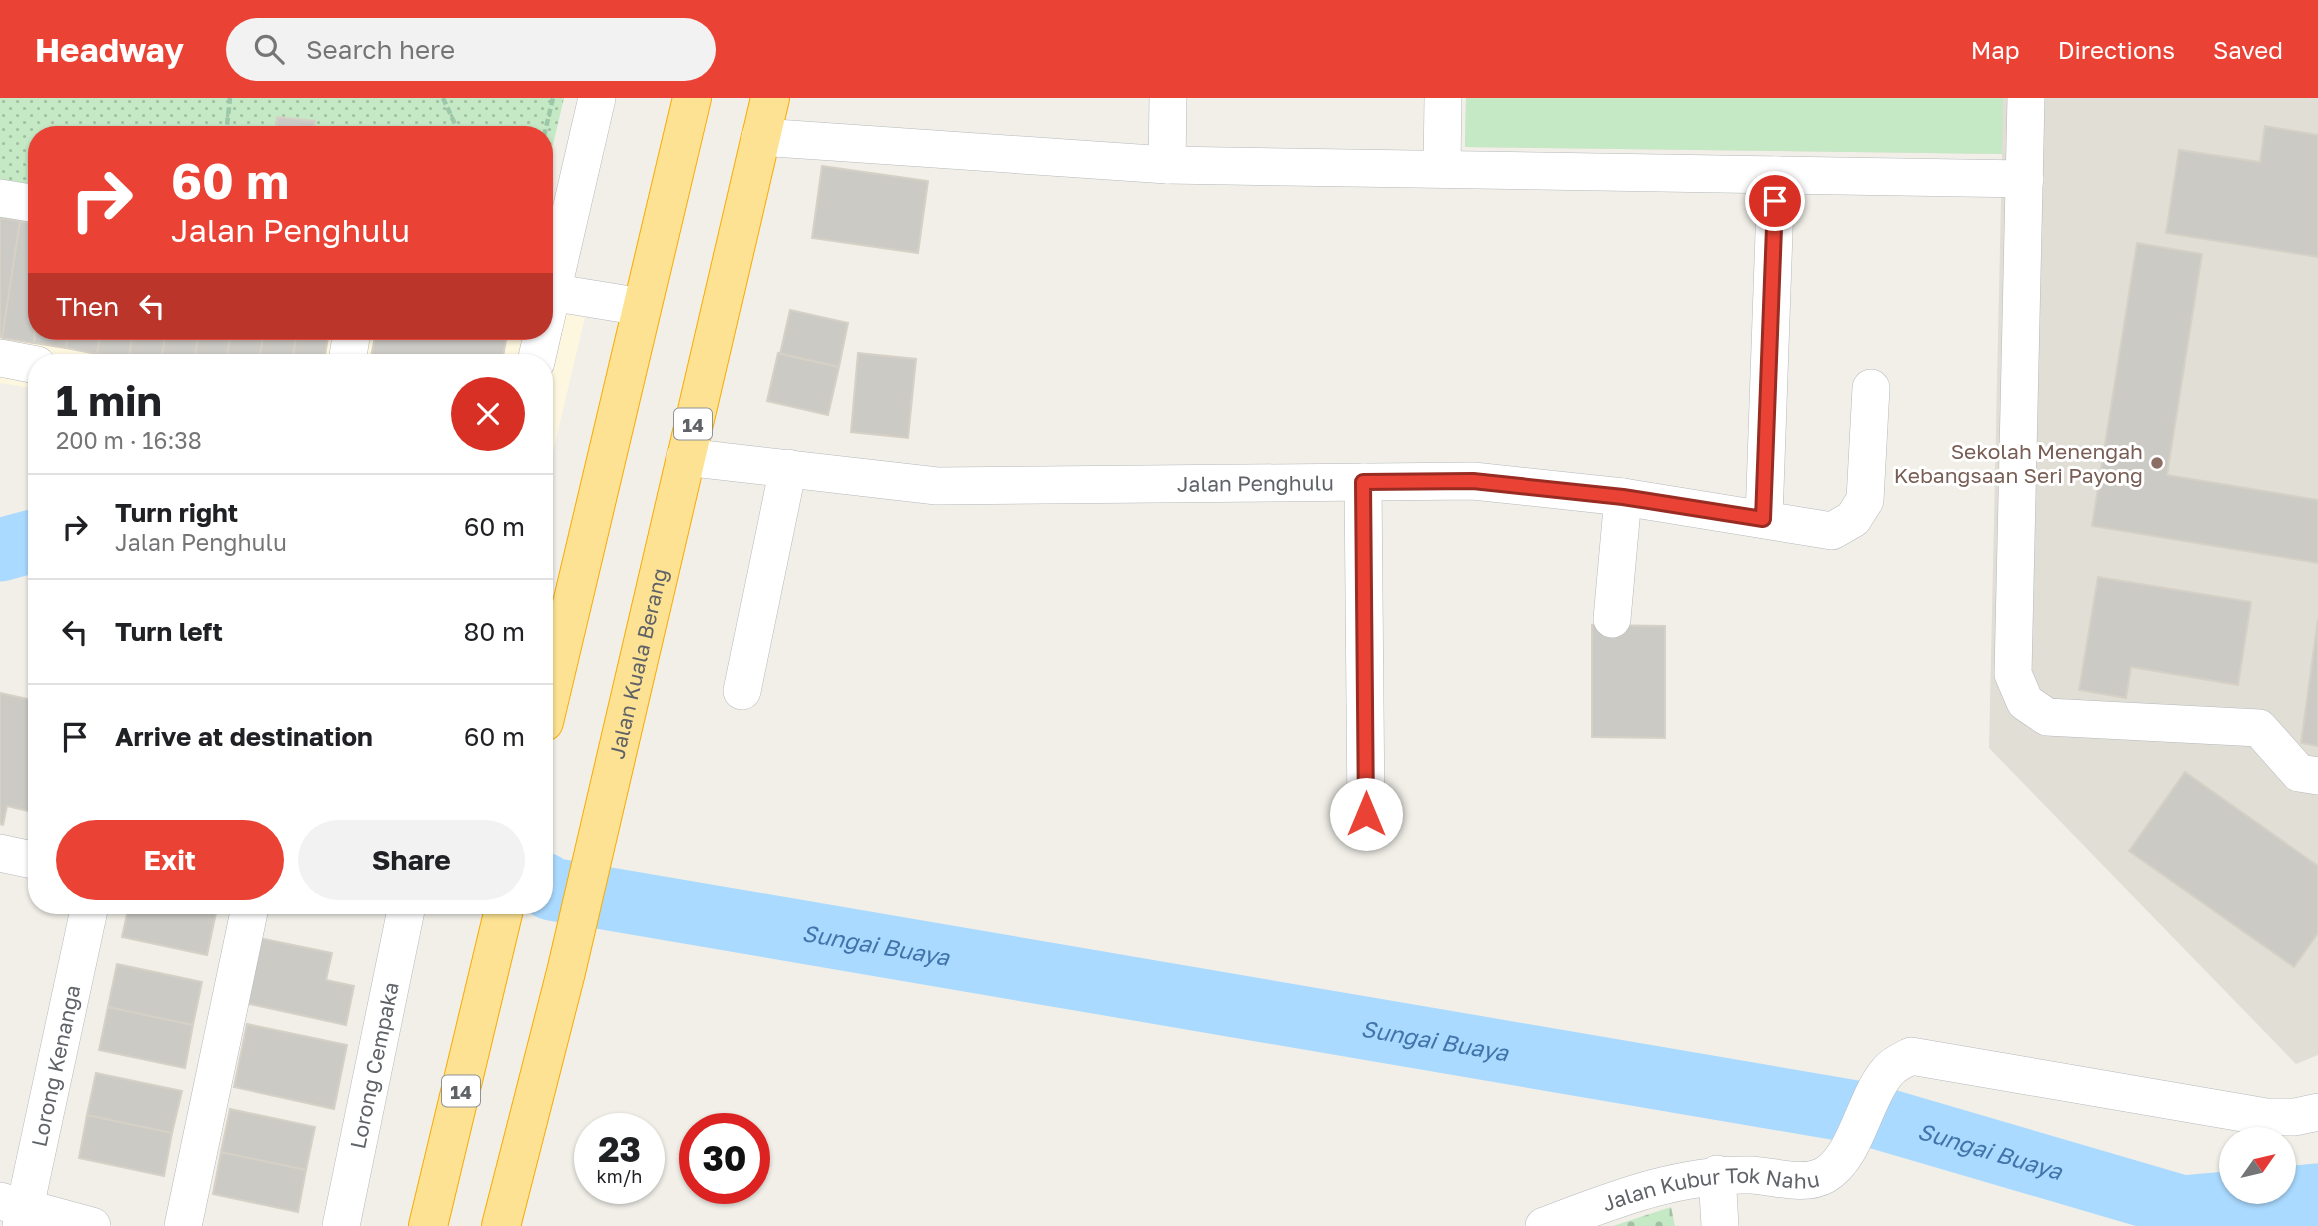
<!DOCTYPE html>
<meta charset="utf-8">
<style>
:root{--surface:#fff;--page:#f2f2f2;--text:#202124;--muted:#757577;--line:#e0e0e0;--accent:#ea4335}
body{margin:0;font-family:"Golos Text",sans-serif;background:var(--page);color:var(--text);height:100vh;display:flex;flex-direction:column;font-size:26px;white-space:nowrap}
*{box-sizing:border-box;margin:0}
p{font-size:23px;color:var(--muted)}
.icon{flex:none;width:38px;height:38px;fill:none;stroke:currentColor;stroke-width:2;stroke-linecap:round;stroke-linejoin:round}
.map{position:relative;flex:1;overflow:hidden}
.side{position:absolute;left:28px;top:256px;width:525px;height:560px;display:flex;flex-direction:column;background:var(--surface);border-radius:28px;box-shadow:0 2px 5px #0004}
.side>*{flex:none}
.hud{position:absolute;left:28px;top:28px;width:525px;height:214px;border-radius:28px;box-shadow:0 2px 5px #0004;background:#ea4335;color:#fff;overflow:hidden}
.needle{width:46px;rotate:56deg}
.tools{position:absolute;left:2219px;top:1029px;display:grid;gap:14px}
.tools a{display:grid;place-items:center;width:77px;height:77px;border-radius:50%;background:var(--surface);box-shadow:0 2px 5px #0004;font-size:35px}
.speed{position:absolute;left:574px;top:1015px;display:flex;gap:14px;font-size:35px;font-weight:700;text-align:center}
.speed>*{display:grid;place-content:center;width:91px;height:91px;border-radius:50%;background:var(--surface);box-shadow:0 2px 5px #0004;line-height:1}
.speed small{font-size:18px;font-weight:400}
.speed .limit{border:10px solid #d22;background:#fff;color:#111}
.pin{position:absolute;display:grid;place-items:center;width:60px;height:60px;color:#fff;margin:-30px;border:4px solid #fff;border-radius:50%;box-shadow:0 2px 7px #0007}
.me{position:absolute;width:77px;margin:-38px;rotate:0deg;stroke-linejoin:round;filter:drop-shadow(0 0 5px #0008)}
.turn{display:flex;align-items:center;gap:24px;height:147px;padding:0 28px;font-size:32px}
.turn .icon{width:91px;height:91px;stroke-width:2.5}
.turn b{display:block;font-size:49px;line-height:60px}
.then{display:flex;align-items:center;height:66px;padding:0 28px;background:#0003;gap:14px;font-size:26px}
.round{display:grid;place-items:center;flex:none;width:74px;height:74px;border-radius:37px;background:var(--page)}
.summary{display:flex;align-items:center;justify-content:space-between;height:119px;padding:0 28px}
h1{font-size:42px;font-weight:700;line-height:52px}
.action{display:flex;gap:14px;margin-top:auto;padding:14px 28px}
.action a{flex:1;height:80px;border-radius:42px;background:var(--accent);color:#fff;font-size:28px;font-weight:700;line-height:80px;text-align:center}
.action a+a{background:var(--page);color:var(--text)}
ul{padding:0;list-style:none}
li{display:flex;align-items:center;gap:21px;height:105px;padding:0 28px;border-top:2px solid var(--line)}
li div{flex:1}
li b{display:block;font-size:26px}
li em{font-style:normal}
header{display:flex;align-items:center;gap:42px;box-sizing:border-box;height:98px;padding:0 35px;background:var(--accent);color:#fff}
header strong{font-size:33px}
nav{display:flex;gap:38px;margin-inline-start:auto;font-size:24px}
.search{width:490px;height:63px;background:var(--page);display:flex;align-items:center;gap:18px;box-sizing:border-box;padding:0 24px;border-radius:38px;color:var(--muted);font-size:26px}
.map>svg:first-child{display:block}
.commercial{fill:#fef7e0}
.education{fill:#e1ded6}
.grass{fill:url(#grass-dots)}
.cemetery{fill:url(#cemetery-stones)}
.pitch{fill:#c5e8c5}
.lines{fill:none;stroke-linecap:round;stroke-linejoin:round}
.river{stroke:#aadaff;stroke-width:63}
.building{fill:#cccac5;stroke:#d6d1c6;stroke-width:2}
.minor-casing{stroke:#b5b8bc;stroke-width:38}
.highway-casing{stroke:#f9ab00;stroke-width:40}
.path{stroke:#9cc7a9;stroke-width:4.5;stroke-dasharray:7 3.5;stroke-linecap:butt}
.minor{stroke:#fff;stroke-width:37}
.highway{stroke:#fde293;stroke-width:38}
.route-casing{stroke:#982c22;stroke-width:18}
.route{stroke:#ea4335;stroke-width:12}
.education-dot{fill:#8d6e63;stroke:#fff;stroke-width:2.5}
.labels{text-anchor:middle;dominant-baseline:central;stroke-width:6;stroke-linejoin:round;paint-order:stroke}
.shield{fill:#fff;stroke:#8f9295;stroke-width:2}
.shield-label{font-size:19px;font-weight:bold;fill:#5f6368}
.education-label{font-size:21px;fill:#785e54;stroke:#fff;text-anchor:end}
.street-label{font-size:21px;fill:#5f6368;stroke:#fff}
.water-label{font-size:23px;font-style:italic;fill:#4174aa;stroke:#fff}
</style>
<header>
<strong>Headway</strong>
<div class="search"><svg class="icon" aria-label="search" viewBox="0 0 24 24"><circle cx="10" cy="10" r="6"/><path d="M15 15l6 6"/></svg>Search here</div>
<nav><a>Map</a><a>Directions</a><a>Saved</a></nav>
</header>
<div class="map">
<svg width="2318" height="1128" viewBox="0 0 2318 1128">
<defs>
<pattern id="grass-dots" width="8" height="8" patternUnits="userSpaceOnUse" patternTransform="scale(1.75)"><rect width="8" height="8" fill="#c5e8c5"/><path d="M2 2h.1M6 6h.1" fill="none" stroke="#a3c0a4" stroke-width="1.8" stroke-linecap="round"/></pattern>
<pattern id="cemetery-stones" width="16" height="16" patternUnits="userSpaceOnUse" patternTransform="scale(1.75)"><rect width="16" height="16" fill="#c5e8c5"/><path d="M2 7V4a2 2 0 0 1 4 0v3zM10 15v-3a2 2 0 0 1 4 0v3z" fill="#a3c0a4"/></pattern>
</defs>
<rect width="100%" height="100%" fill="#f1efe8"/>
<path class="commercial" d="M0,84L37,90V233H544L593,185L544,392V264H37V291L0,285Z"/>
<path class="education" d="M1466,0H2318V957L2296,966L1989,650L2002,56L1465,49Z"/>
<path class="grass" d="M0,0H564L544,85V37H37V90L0,84Z"/>
<path class="cemetery" d="M1671,1109L1675,1128H1613Z"/>
<path class="pitch" d="M1466,0H2003L2002,56L1465,49Z"/>
<g class="lines">
<g class="river">
<path d="M0,452L37,442"/>
<path id="s1" d="M544,786L551,791L1862,1015L2183,1109L2318,1097"/>
</g>
</g>
<path class="building" d="M277,19L315,23L313,37H275Z
M2265,28L2318,37V159L2166,135L2179,52L2260,64Z
M822,68L928,83L918,155L812,140Z
M0,120L20,123L2,240L0,239Z
M20,123L37,126L34,245L2,240Z
M2137,145L2202,156L2167,377L2318,402V465L2092,428Z
M790,212L848,225L839,269L780,256Z
M37,227V233H68L66,250L34,245Z
M68,233H101L97,256L66,250Z
M101,233H133L129,261L97,256Z
M133,233H166L161,264L129,261Z
M166,233H199L194,264H161Z
M199,233H231L226,264H194Z
M231,233H264L259,264H226Z
M264,233H297L292,264H259Z
M297,233H329L324,264H292Z
M376,233H498L506,242L502,264H370Z
M778,255L839,269L828,317L767,303Z
M858,255L916,261L908,340L851,334Z
M2098,479L2251,504L2238,587L2131,569L2126,600L2079,592Z
M2318,521V648L2301,645Z
M1592,527L1665,528V640L1592,639Z
M0,595L37,603V715L7,708L3,727L0,726Z
M2185,674L2318,768V835L2294,869L2129,753Z
M129,807H179L216,815L207,857L122,839Z
M179,807H217L216,815Z
M259,840L332,855L326,882L354,888L346,927L245,905Z
M117,866L202,884L193,927L108,909Z
M108,909L193,927L185,970L99,952Z
M247,926L347,947L334,1011L234,989Z
M96,975L182,993L172,1035L87,1017Z
M230,1011L315,1029L306,1072L221,1054Z
M87,1017L172,1035L164,1078L79,1060Z
M221,1054L306,1072L298,1114L213,1096Z"/>
<g class="lines">
<g class="minor-casing">
<g id="minor">
<path d="M2026,0L2013,576L2025,604L2047,619L2259,630L2299,675L2318,678"/>
<path d="M760,39L1167,67L2025,81"/>
<path d="M1167,67L1168,0"/>
<path d="M1442,71L1443,0"/>
<path d="M0,100L37,106"/>
<path d="M544,193L642,209"/>
<path d="M544,229L597,0"/>
<path d="M0,260L37,267"/>
<path d="M347,264L352,233"/>
<path d="M536,264L543,233"/>
<path id="s2" d="M685,359L937,388L1473,383L1623,399L1832,433L1853,421L1865,402L1871,290"/>
<path d="M1363,384L1366,716"/>
<path d="M1764,421L1776,77"/>
<path d="M1612,521L1623,399"/>
<path d="M742,593L788,370"/>
<path d="M0,755L37,763"/>
<path d="M1717,1076L1720,1128"/>
<path d="M0,1103L92,1128"/>
<path id="s3" d="M21,1128L90,807"/>
<path d="M183,1128L250,809"/>
<path id="s4" d="M341,1128L407,807"/>
<path id="s5" d="M1544,1128C1611,1103 1679,1075 1751,1077C1774,1078 1804,1089 1825,1077C1857,1058 1864,1000 1888,973C1894,966 1903,962 1911,958L2266,1019H2295L2318,1014"/>
</g>
</g>
<g class="highway-casing">
<g id="highway">
<path d="M544,624L692,0"/>
<path d="M428,1128L505,807"/>
<path id="s6" d="M501,1128L566,874L770,0"/>
</g>
</g>
<path class="path" d="M443,0L460,37
M226,37L230,0
M544,38L553,0"/>
<use href="#minor" class="minor"/>
<use href="#highway" class="highway"/>
</g>
<g class="lines">
<g class="route-casing">
<path id="route" d="M1366,716L1363,384L1473,383L1623,399L1763,421L1775,103"/>
</g>
<use href="#route" class="route"/>
</g>
<circle class="education-dot" cx="2157" cy="365" r="7"/>
<g class="labels">
<g class="shield">
<rect x="674" y="310.5" width="38" height="31" rx="5"/>
<rect x="442" y="977.5" width="38" height="31" rx="5"/>
</g>
<g class="shield-label">
<text x="693" y="326">14</text>
<text x="461" y="993">14</text>
</g>
<g class="education-label">
<text x="2143" y="353">Sekolah Menengah<tspan x="2143" dy="24">Kebangsaan Seri Payong</tspan></text>
</g>
<g class="street-label">
<text stroke="none"><textPath href="#s2" startOffset="572">Jalan Penghulu</textPath></text>
<text stroke="none"><textPath href="#s6" startOffset="579">Jalan Kuala Berang</textPath></text>
<text stroke="none"><textPath href="#s4" startOffset="164">Lorong Cempaka</textPath></text>
<text stroke="none"><textPath href="#s3" startOffset="164">Lorong Kenanga</textPath></text>
<text stroke="none"><textPath href="#s5" startOffset="173">Jalan Kubur Tok Nahu</textPath></text>
</g>
<g class="water-label">
<text stroke="none"><textPath href="#s1" startOffset="338">Sungai Buaya</textPath></text>
<text stroke="none"><textPath href="#s1" startOffset="905">Sungai Buaya</textPath></text>
<text stroke="none"><textPath href="#s1" startOffset="1472">Sungai Buaya</textPath></text>
</g>
</g>
</svg>
<div class="tools">
<a><svg class="needle" viewBox="-14 -14 28 28"><path d="M0-13l5 13h-10z" fill="#e53935"/><path d="M0 13l5-13h-10z" fill="#757577"/></svg></a>
</div>
<div class="speed"><div>23<small>km/h</small></div><div class="limit">30</div></div>
<div class="pin" style="left:1775px;top:103px;background:#d93025"><svg class="icon" aria-label="arrive" viewBox="0 0 24 24"><path d="M6 21V4h12l-3 4 3 4H6"/></svg></div>
<svg class="me" style="left:1366px;top:716px" viewBox="-20 -20 40 40"><circle r="19" fill="#fff"/><path d="M0-13L10 11 0 6-10 11z" fill="#ea4335"/></svg>
<div class="hud">
<div class="turn"><svg class="icon" aria-label="right" viewBox="0 0 24 24"><path d="M7 20v-9h11M14 6l5 5-5 5"/></svg><div><b>60 m</b>Jalan Penghulu</div></div>
<div class="then">Then<svg class="icon" aria-label="left" viewBox="0 0 24 24"><path d="M17 20v-9H6M10 6l-5 5 5 5"/></svg></div>
</div>
<section class="side">
<div class="summary"><div><h1>1 min</h1><p>200 m · 16:38</p></div><a class="round" style="background:#d93025;color:#fff"><svg class="icon" aria-label="close" viewBox="0 0 24 24"><path d="M6 6l12 12M18 6L6 18"/></svg></a></div>
<ul>
<li><svg class="icon" aria-label="right" viewBox="0 0 24 24"><path d="M7 20v-9h11M14 6l5 5-5 5"/></svg><div><b>Turn right</b><p>Jalan Penghulu</p></div><em>60 m</em></li>
<li><svg class="icon" aria-label="left" viewBox="0 0 24 24"><path d="M17 20v-9H6M10 6l-5 5 5 5"/></svg><div><b>Turn left</b></div><em>80 m</em></li>
<li><svg class="icon" aria-label="arrive" viewBox="0 0 24 24"><path d="M6 21V4h12l-3 4 3 4H6"/></svg><div><b>Arrive at destination</b></div><em>60 m</em></li>
</ul>
<div class="action"><a>Exit</a><a>Share</a></div>
</section>
</div>
